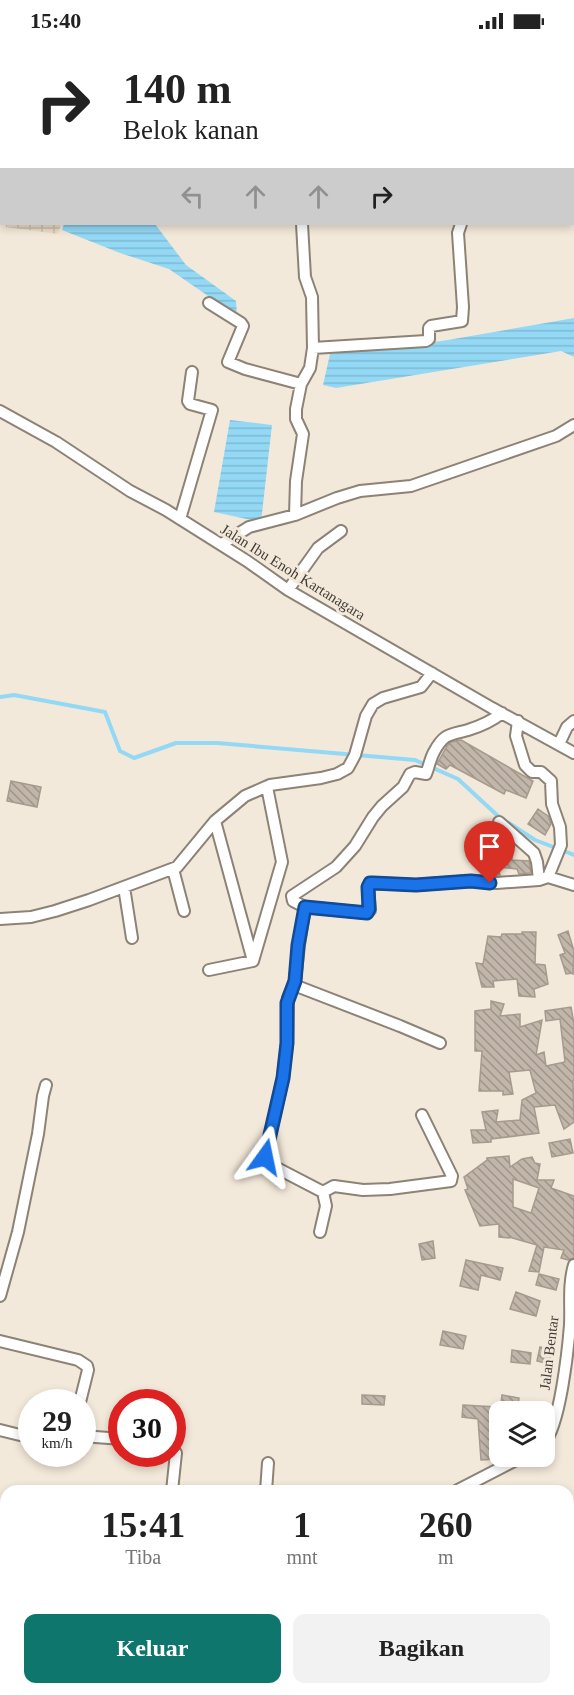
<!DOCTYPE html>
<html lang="id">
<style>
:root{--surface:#fff;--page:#f2f2f2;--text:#222;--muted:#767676;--accent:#0f766e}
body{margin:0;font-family:"Times New Roman",serif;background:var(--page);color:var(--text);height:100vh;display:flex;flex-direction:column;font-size:22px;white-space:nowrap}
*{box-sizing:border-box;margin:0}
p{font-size:20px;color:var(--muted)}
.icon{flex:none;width:33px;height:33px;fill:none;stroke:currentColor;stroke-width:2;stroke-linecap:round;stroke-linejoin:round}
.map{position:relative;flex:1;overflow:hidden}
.details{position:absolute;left:0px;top:1443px;width:574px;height:210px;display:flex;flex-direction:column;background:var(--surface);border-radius:18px 18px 0 0;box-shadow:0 3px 9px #0003}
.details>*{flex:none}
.hud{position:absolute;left:0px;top:0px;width:574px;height:183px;box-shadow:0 3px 9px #0003;background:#fff;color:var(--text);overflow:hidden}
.fabs{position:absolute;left:489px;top:1359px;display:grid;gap:12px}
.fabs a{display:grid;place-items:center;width:66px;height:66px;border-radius:12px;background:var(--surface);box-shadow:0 3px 9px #0003;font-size:30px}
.speed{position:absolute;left:18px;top:1347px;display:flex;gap:12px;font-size:30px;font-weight:700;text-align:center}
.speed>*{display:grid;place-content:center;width:78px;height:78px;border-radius:50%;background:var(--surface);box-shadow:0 3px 9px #0003;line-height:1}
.speed small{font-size:15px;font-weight:400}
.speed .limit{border:9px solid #d22;background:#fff;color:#111}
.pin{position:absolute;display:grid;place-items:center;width:51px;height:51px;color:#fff;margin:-62px -26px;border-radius:50% 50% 50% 0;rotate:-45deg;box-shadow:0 0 6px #0007}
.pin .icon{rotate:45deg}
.me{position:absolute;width:66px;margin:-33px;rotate:12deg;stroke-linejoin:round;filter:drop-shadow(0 0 4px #0008)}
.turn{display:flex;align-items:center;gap:21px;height:126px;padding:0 24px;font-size:27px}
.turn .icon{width:78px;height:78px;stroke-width:2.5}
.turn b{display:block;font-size:42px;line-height:51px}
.lanes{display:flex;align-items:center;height:57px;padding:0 24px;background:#0003;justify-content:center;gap:30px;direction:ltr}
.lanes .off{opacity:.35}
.eta{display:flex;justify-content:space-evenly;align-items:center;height:102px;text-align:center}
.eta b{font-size:36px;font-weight:600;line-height:42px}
.primary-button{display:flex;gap:12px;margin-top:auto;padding:12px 24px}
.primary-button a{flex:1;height:69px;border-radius:12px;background:var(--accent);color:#fff;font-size:24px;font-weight:600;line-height:69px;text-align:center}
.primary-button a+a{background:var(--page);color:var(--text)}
.status{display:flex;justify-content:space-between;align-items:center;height:42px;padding:0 30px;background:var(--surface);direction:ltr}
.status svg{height:16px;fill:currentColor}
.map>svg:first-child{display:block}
.industrial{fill:url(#industrial-grid)}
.water{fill:url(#water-rules)}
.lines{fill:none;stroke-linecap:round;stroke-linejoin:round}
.stream{stroke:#93d8f5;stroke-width:4}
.building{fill:url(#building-back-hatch);stroke:#a59a8d;stroke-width:1.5;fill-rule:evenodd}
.minor-casing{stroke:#8c8276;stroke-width:14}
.minor{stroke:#fff;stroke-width:10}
.route-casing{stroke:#114b97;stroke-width:15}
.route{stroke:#1a73e8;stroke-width:10}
.labels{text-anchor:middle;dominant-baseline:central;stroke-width:6;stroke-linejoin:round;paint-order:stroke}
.street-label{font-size:15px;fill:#403c36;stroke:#f3e9da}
</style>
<div class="status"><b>15:40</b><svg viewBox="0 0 49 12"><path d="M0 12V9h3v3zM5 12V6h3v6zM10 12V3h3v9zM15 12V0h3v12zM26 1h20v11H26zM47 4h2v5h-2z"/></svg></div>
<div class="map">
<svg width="574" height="1653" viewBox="0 0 574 1653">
<defs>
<pattern id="industrial-grid" width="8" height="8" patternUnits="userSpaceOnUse" patternTransform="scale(1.5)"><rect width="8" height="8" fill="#ebdcc7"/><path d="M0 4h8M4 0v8" fill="none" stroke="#cbbeac"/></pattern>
<pattern id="water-rules" width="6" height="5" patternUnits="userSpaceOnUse" patternTransform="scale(1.5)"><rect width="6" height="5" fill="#93d8f5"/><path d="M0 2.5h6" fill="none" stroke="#80bad3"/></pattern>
<pattern id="building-back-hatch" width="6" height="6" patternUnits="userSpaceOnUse" patternTransform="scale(1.5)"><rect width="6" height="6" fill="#c1b6a9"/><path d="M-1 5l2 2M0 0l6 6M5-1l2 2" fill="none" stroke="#9e958a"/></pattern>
</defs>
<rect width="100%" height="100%" fill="#f3e9da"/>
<path class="industrial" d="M6,182H61L58,192L6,185Z"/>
<path class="water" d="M64,182H155L186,223L236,259L237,274L169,227L120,211L62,188Z
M574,276V315L561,309L336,346L323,343L330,312L442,299Z
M230,378L272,383L261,480L214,470Z"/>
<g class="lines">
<path class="stream" d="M0,655L14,653L105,670L120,709L134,716L176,701H217L415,718L458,737L498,774L535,798L574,813"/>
</g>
<path class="building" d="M461,698L533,739L526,756L506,748L504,752L450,723L446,727L437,722L447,704L451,700Z
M11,739L41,745L37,765L7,759Z
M538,767L548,774L551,782L545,793L528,782Z
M496,793H502L509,798L507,812L512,811V818L529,819L531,831L519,832L517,827L498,825L500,833H489L487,819H490V817H497Z
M568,889L574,909L573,933V931L566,932L560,913L565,911L558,893Z
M522,890H536L535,922L545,923L548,942L534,947L535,955L519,954L517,937L493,939L494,945H482L476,921L483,922L488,894L501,895L502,892H522Z
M491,959L504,962L500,974L520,972V985L542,978L536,1013L544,1010L546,1024L565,1020L560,977L546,979L545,969L571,965L574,982V1038L573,1039L574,1080L564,1087L555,1063L534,1065L539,1091L491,1097V1100L473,1101L471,1088H486L482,1070L498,1068L496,1080L520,1078L522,1058L536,1051L530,1028L509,1030L513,1052L503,1053V1049H479L482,1009H475V969L491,967Z
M570,1097L573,1111L552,1115L549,1101Z
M509,1114L510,1125L522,1117L532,1115L535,1121L540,1122L537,1138H554L551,1146L574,1154V1216L568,1218L561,1216L564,1208L544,1205L539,1230L529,1229L537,1203L509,1195V1196L499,1195V1182L480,1184L465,1148L468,1147L464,1135L487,1118V1116ZM513,1137L539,1146L531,1171L513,1165Z
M433,1199L435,1216L422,1218L419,1202Z
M466,1218L503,1226L500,1238L481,1233L478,1248L460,1244Z
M539,1232L559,1237L556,1248L536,1243Z
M516,1250L540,1259L536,1274L510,1267Z
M443,1289L466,1294L463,1307L440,1303Z
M540,1305L553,1308L550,1322L537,1319Z
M512,1308L531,1311L530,1322L511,1320Z
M362,1353L385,1354L384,1363L362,1362Z
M502,1353L519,1356L517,1370H500Z
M463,1363L497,1365L496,1392L497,1417L481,1418L478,1377L462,1375Z"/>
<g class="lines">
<g class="minor-casing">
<path id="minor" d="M188,0V2
M291,0V2
M327,0V2
M573,19L574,18
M573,31L574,36
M573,170L574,169
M209,261L241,281L243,284L228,320L245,327L301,342
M313,306L426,299L429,297V286L431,284L462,279L463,265L458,191L461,182
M0,369L56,400L130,449L166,468L247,519L288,548L492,666L574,711
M295,473L296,439L303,392L296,377V367L301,342L310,326L313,306L312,255L305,235L302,182
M180,477L212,368L190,362L188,359L192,330
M222,502L249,485L295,473L337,456L360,449L411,444L556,394L574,383
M288,548L318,506L341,489
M559,702L567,685L574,679
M215,779L253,919L282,820L267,745
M499,780L534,811L537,820L539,838
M173,827L184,869
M548,835L574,843
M124,845L132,896
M305,865L367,871L370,868L368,845L370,841H373L416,843L470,839L496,841L539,838L548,835L561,803L560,785L552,762L551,739L541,730H532L525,723L516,694L518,679
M0,877L31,875L55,869L89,858L177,825L215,779L245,754L270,743L321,736L337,732L348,726L355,713L366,674L373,662L383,656L421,645L432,631
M209,928L253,919
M294,943L400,984L440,1001
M323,1150L334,1144L363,1148L390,1147L451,1139L452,1134L422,1073
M320,1190L326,1164L323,1150L269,1122L265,1120V1115L283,1036L287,1001L288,956L295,939L299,903L305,865L293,859L292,854L336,825L355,804L373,775L382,764L403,745L410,732L415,730L426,732C429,725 430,717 434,710C444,691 450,693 468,688C481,684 492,679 502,671
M0,1254L18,1190L38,1092L43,1054L46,1043
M0,1299L78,1318L87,1324L88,1328L80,1360
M0,1388L20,1393L32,1394
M82,1394L122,1397
M544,1401C560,1384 568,1308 570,1283C571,1263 568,1243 574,1223
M172,1449L176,1411L172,1407
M266,1449L268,1421
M456,1449L524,1414
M0,1487L6,1490
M0,1547L6,1548
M568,1638H574
M382,1647L398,1653L457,1647
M225,1652L246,1647"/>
</g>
<use href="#minor" class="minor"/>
</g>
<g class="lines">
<g class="route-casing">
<path id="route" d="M265,1115L283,1036L287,1001V961L295,939L298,903L305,865L367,871L369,867L368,845L370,841H373L416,843L471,839L490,841"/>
</g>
<use href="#route" class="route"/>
</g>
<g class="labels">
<g class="street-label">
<text transform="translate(293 530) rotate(32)">Jalan Ibu Enoh Kartanagara</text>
<text transform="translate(549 1311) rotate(-83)">Jalan Bentar</text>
</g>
</g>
</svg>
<div class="fabs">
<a><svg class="icon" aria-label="layers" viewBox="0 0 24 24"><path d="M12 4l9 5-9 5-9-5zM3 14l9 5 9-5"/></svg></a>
</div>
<div class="speed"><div>29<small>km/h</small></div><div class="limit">30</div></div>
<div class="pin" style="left:490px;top:841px;background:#d93025"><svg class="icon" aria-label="arrive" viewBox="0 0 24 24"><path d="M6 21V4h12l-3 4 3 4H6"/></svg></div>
<svg class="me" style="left:265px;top:1115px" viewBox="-20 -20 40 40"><path d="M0-17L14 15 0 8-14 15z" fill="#1a73e8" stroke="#fff" stroke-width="4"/></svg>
<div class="hud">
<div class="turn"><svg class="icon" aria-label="right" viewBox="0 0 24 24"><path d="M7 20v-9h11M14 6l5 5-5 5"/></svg><div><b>140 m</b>Belok kanan</div></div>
<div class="lanes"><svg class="icon off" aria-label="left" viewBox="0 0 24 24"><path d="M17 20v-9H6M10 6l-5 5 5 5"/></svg><svg class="icon off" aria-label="ahead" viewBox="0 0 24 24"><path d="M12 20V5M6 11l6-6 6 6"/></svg><svg class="icon off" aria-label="ahead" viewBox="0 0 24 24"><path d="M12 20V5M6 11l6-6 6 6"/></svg><svg class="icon" aria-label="right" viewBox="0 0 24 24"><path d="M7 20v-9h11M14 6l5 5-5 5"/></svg></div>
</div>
<section class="details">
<div class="eta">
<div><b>15:41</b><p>Tiba</p></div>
<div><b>1</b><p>mnt</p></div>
<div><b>260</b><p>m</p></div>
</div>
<div class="primary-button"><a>Keluar</a><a>Bagikan</a></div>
</section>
</div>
